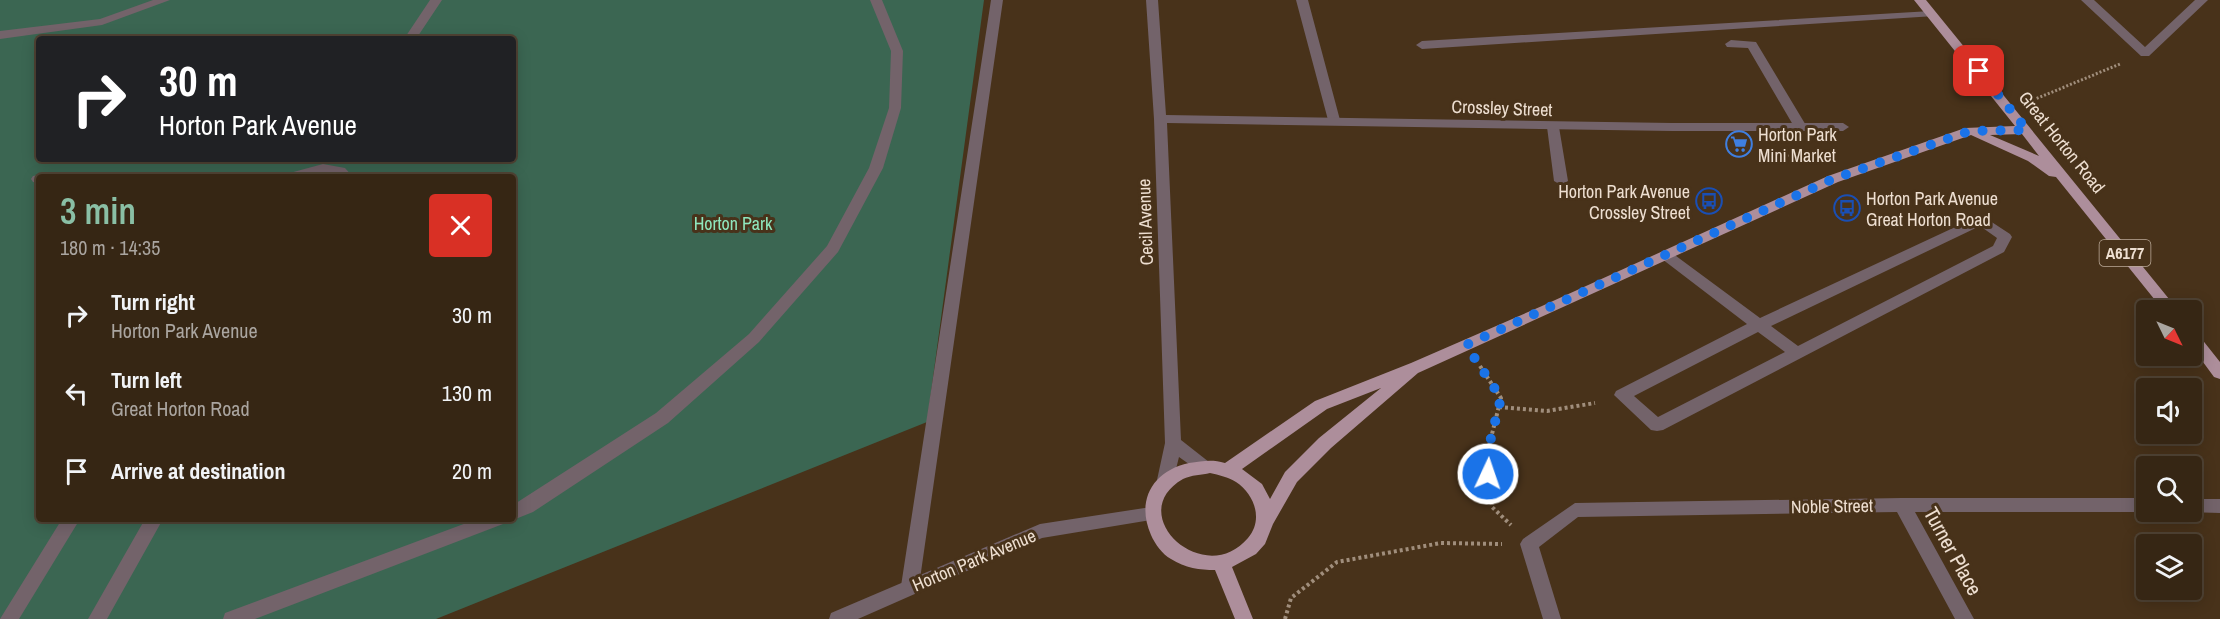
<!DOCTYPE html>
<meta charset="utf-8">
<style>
:root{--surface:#362614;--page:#3d2e1d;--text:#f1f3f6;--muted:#aaa5a0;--line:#504334;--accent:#8abfa5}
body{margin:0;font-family:"Archivo Narrow",sans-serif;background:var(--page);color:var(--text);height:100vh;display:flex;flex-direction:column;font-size:22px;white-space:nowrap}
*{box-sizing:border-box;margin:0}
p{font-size:20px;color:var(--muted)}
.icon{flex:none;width:33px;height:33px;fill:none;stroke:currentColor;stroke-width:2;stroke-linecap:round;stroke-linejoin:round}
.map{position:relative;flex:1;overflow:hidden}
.sheet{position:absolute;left:36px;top:174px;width:480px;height:348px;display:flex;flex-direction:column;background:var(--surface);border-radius:6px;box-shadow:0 3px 15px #0003,0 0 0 2px var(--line)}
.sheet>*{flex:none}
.top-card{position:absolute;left:36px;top:36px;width:480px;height:126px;border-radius:6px;box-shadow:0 3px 15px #0003,0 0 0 2px var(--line);background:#202124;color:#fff;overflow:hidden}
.needle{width:39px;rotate:133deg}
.controls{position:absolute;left:2136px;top:300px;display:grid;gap:12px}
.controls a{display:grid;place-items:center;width:66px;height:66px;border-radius:6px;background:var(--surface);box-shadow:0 3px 15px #0003,0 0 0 2px var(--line);font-size:30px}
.pin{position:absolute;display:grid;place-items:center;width:51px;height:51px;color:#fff;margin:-26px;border-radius:12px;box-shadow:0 3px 9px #0006}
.me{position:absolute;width:66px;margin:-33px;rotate:3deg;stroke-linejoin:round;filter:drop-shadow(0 0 4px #0008)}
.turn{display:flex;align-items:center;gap:21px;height:126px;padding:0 24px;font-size:27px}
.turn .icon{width:78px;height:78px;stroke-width:2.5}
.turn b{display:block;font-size:42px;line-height:51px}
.round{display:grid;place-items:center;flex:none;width:63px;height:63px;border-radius:6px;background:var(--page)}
.summary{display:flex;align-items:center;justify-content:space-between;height:102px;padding:0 24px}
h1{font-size:36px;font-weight:600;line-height:45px;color:var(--accent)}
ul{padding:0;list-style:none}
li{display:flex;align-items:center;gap:18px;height:78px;padding:0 24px}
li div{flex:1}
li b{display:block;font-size:22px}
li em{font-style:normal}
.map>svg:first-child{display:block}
.green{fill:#3b6652;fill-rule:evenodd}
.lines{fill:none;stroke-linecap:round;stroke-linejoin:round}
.path-far1{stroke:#a08e7c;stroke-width:3;stroke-dasharray:2 2;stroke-linecap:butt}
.path{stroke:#a08e7c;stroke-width:4;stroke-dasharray:3 3;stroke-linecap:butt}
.service{fill:#73636a;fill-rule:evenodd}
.pedestrian{fill:#73636a;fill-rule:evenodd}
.minor{fill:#73636a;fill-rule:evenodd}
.primary{fill:#ad8e9b;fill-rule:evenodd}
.route{stroke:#1a73e8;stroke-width:10;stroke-dasharray:0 18}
.labels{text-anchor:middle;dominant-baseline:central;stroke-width:6;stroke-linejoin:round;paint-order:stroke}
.shield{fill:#48321a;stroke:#bcab9a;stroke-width:1.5}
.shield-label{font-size:16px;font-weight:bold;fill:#eedfd1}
.street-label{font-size:18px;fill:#eedfd1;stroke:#48321a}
.poi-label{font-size:18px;fill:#eedfd1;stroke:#48321a;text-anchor:start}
.park-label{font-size:18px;fill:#8fe7be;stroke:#48321a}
.near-street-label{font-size:21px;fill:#eedfd1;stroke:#48321a}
</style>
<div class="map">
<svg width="2220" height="619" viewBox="0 0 2220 619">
<rect width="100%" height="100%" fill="#48321a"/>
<path class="green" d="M0,0H984L927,422L436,619H0ZM39,39H513V159H39ZM39,177H513V519H39Z"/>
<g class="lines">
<path class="path-far1" d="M2033,100L2120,64
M1785,153L1804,163"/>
<path class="path" d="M1480,366L1501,398L1486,458L1492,507L1511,525
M1499,407L1547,411L1595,403
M1285,619L1291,598L1337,562L1441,543L1502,544"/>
<path class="service" d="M991,0H1003L919,586L916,592L910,594L904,592L901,586Z
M1296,0H1308L1340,120L1339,123H1329L1328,120Z
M2081,0H2094L2145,47L2195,0H2208L2149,56H2141Z
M1931,11L1937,14L1935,16L1422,49L1416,45L1422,41Z
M1731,40L1756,42L1807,127L1806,130H1796L1748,48L1727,47L1725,44Z
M1553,123L1559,127L1568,181L1561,185L1554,181L1547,127Z
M1981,215L2010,234L2012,237L2004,252L1663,430L1657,431L1651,430L1614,395L1616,391L1747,324L1662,259L1660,256L1662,253H1672L1760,318ZM1980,226L1997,238L1993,246L1798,346L1771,326ZM1758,332L1785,352L1658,417L1634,396Z"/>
<path class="pedestrian" d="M153,0H170L102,25L0,39V31L100,19Z
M430,0H442L416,39H404Z
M870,0H882L903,51L901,108L883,168L838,252L759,342L668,423L533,512L513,520L509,519H513V505L656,413L749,334L827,246L869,168L889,108L891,51Z
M323,164L345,168L353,177H338L323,172L307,177H284L286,174Z
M39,175L44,177H39V183L33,182L31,179L33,176Z
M62,519H80L19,619H0Z
M145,519H163L107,619H88Z
M477,519H506L503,524L255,619H223L225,613Z"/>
<path class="minor" d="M1146,0H1158L1166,115L1672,123H1843L1849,127L1843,131H1672L1167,123L1181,440L1209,462L1211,467L1209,472L1203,474L1179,457L1172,485L1166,487L1160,485L1157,480L1165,443L1154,119Z
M1902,498H2146L2148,512H1915L1974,619H1955L1897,512L1578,517L1539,547L1561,619H1543L1520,544L1523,539L1575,503Z
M2192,499H2220V513L2187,512H2192Z
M1151,507L1157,509L1160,514L1157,519L1042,538L858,619H829L831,613L1040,524Z"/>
<path class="primary" d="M1914,0H1926L2178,310H2163L2056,177L2049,176L2028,161L1971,135L1838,182L1418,373L1331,448L1297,482L1273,524L1265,544L1256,554L1232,567L1253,619H1235L1215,570C1200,570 1185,568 1171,559C1162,554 1155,544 1151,535C1136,501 1152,471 1189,463C1203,461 1212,459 1225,463L1315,401L1411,363L1542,306L1828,176L1965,128L2015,126ZM2022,134L2039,156L1990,135ZM1381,388L1319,438L1285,472L1270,499L1262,484L1242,469L1327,409ZM1210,473C1219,475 1228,477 1236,482C1254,494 1264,519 1248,538C1204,590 1122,514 1183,479C1191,475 1202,475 1210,473Z
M2192,331L2197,333L2220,362V379L2214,377L2192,347Z"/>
</g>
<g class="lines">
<path class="route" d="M1488,474L1486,458L1501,398L1466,345L1833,179L1970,131L2027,130L1979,71"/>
</g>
<defs>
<g id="supermarket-ring" transform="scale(1.35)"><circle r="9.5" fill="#48321a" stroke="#3f7fe0" stroke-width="1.5"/><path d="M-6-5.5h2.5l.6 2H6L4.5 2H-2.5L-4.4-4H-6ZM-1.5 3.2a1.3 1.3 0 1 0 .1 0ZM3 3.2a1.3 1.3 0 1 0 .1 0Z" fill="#3f7fe0"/></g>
<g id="bus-ring" transform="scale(1.35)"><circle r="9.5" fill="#48321a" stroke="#1a4fb4" stroke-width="1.5"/><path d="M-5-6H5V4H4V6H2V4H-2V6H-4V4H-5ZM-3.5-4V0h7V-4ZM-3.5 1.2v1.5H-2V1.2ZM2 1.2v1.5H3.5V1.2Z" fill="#1a4fb4"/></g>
</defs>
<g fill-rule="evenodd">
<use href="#supermarket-ring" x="1739" y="144"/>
<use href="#bus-ring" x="1709" y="201"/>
<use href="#bus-ring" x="1847" y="208"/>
</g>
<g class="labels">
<rect class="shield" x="2099.5" y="240" width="51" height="26" rx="4.5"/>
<g class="shield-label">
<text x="2125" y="253">A6177</text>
</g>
<g class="street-label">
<text transform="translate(1502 108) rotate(2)">Crossley Street</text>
<text transform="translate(2062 142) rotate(51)">Great Horton Road</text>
<text transform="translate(1145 222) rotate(-92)">Cecil Avenue</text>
<text transform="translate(1832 506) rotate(-1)">Noble Street</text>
<text transform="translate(974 560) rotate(-23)">Horton Park Avenue</text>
</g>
<g class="poi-label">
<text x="1758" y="134">Horton Park<tspan x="1758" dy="21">Mini Market</tspan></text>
<text x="1690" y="191" text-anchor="end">Horton Park Avenue<tspan x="1690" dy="21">Crossley Street</tspan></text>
<text x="1866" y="198">Horton Park Avenue<tspan x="1866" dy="21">Great Horton Road</tspan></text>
</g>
<g class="park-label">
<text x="733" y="223">Horton Park</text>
</g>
<g class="near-street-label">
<text transform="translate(1953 551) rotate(61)">Turner Place</text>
</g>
</g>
</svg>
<div class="controls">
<a><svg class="needle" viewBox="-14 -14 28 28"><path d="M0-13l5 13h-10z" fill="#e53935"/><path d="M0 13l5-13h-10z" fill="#aaa5a0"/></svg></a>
<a><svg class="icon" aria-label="sound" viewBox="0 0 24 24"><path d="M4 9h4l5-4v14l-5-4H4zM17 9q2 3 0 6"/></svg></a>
<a><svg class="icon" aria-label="search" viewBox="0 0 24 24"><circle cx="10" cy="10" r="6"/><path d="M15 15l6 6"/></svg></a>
<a><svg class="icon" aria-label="layers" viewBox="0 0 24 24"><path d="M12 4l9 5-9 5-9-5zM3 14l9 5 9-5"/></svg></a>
</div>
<div class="pin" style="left:1979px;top:71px;background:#d93025"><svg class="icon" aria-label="arrive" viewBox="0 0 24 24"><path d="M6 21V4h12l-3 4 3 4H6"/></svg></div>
<svg class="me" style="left:1488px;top:474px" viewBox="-20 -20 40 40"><circle r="17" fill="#1a73e8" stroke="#fff" stroke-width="3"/><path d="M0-11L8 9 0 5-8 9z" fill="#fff"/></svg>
<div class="top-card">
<div class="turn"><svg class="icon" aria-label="right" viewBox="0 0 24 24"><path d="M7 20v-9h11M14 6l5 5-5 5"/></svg><div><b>30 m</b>Horton Park Avenue</div></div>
</div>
<section class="sheet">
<div class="summary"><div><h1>3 min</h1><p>180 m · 14:35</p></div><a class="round" style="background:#d93025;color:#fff"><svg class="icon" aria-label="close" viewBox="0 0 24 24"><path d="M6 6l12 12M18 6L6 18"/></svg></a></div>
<ul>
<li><svg class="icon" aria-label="right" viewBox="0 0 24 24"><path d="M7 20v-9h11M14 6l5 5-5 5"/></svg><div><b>Turn right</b><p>Horton Park Avenue</p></div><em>30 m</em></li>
<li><svg class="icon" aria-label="left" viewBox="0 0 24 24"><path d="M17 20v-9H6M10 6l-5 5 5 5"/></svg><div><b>Turn left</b><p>Great Horton Road</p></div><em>130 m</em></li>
<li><svg class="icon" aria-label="arrive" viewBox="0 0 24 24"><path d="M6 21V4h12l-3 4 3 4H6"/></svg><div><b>Arrive at destination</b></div><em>20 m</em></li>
</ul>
</section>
</div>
